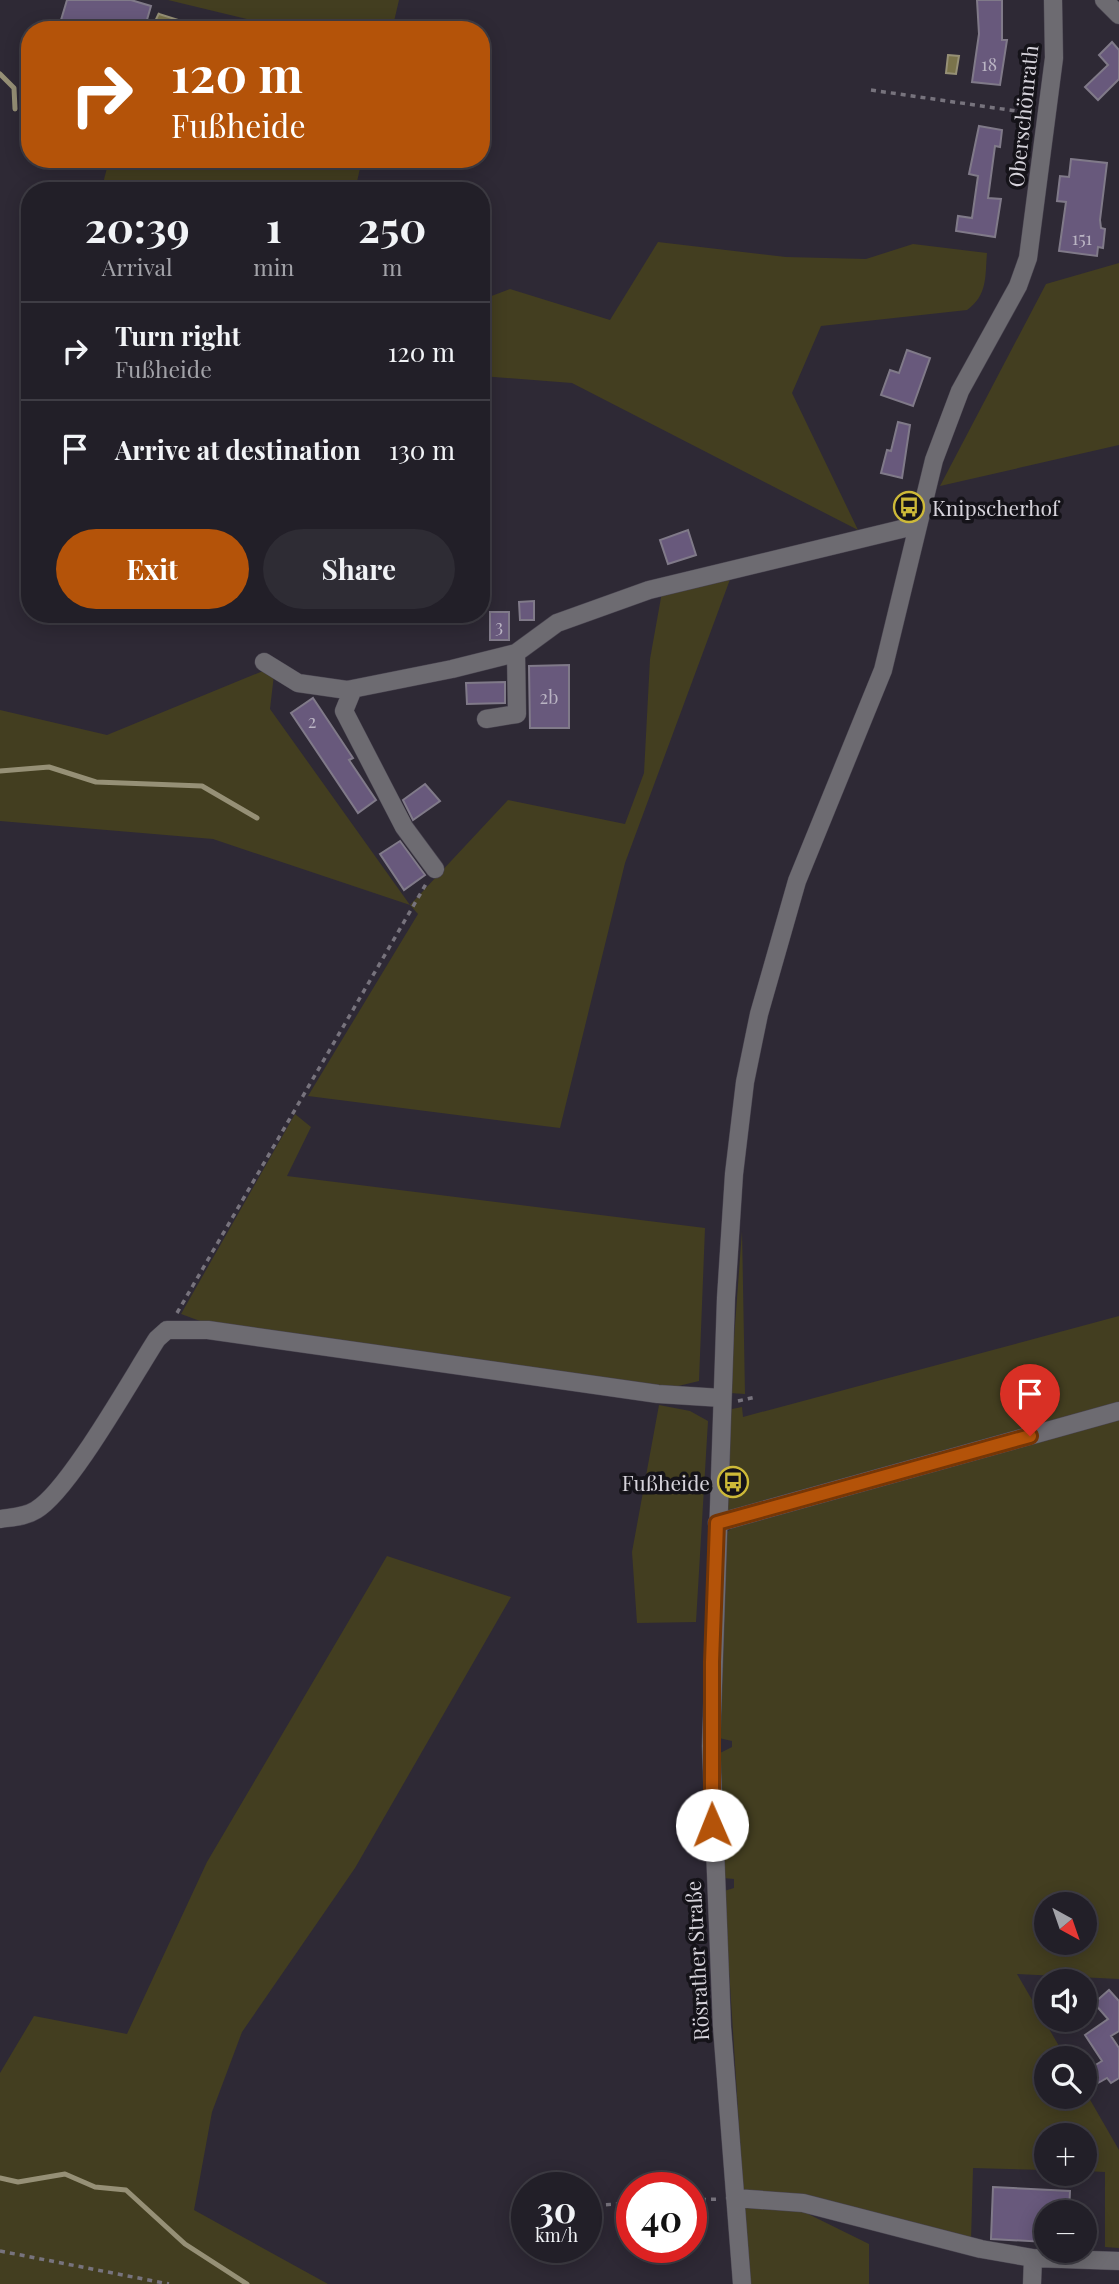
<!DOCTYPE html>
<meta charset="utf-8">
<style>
:root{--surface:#221f28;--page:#2e2c34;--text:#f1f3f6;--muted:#a2a2a8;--line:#3f3d45;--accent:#b45309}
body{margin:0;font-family:"Playfair Display",serif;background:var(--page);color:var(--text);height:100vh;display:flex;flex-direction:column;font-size:26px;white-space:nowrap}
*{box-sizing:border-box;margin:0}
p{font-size:23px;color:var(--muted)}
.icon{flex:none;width:38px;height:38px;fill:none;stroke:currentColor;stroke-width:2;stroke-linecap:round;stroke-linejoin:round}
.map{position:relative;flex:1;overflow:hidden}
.sheet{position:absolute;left:21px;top:182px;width:469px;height:441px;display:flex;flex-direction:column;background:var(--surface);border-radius:28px;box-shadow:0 4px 18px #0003,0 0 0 2px var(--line)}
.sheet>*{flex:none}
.guide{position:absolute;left:21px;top:21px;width:469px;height:147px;border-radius:28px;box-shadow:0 4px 18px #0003,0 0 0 2px var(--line);background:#b45309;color:#fff;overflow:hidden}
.needle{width:46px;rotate:140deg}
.fabs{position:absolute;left:1034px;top:1892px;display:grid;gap:14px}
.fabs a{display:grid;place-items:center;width:63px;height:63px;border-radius:50%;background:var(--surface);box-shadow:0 4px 18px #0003,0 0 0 2px var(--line);font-size:35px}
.speed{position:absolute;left:511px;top:2172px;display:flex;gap:14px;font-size:35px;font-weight:700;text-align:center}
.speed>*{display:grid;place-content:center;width:91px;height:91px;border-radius:50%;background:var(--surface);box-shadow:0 4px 18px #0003,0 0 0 2px var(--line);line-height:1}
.speed small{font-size:18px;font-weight:400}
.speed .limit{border:10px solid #d22;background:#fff;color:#111}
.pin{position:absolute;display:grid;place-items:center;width:60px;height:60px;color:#fff;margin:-72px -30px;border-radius:50% 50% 50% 0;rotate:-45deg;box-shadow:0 0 7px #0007}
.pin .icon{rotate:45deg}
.me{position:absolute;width:77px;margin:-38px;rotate:359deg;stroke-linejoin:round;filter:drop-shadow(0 0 5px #0008)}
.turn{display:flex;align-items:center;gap:24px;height:147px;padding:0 35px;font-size:32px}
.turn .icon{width:91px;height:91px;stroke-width:2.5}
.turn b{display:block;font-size:49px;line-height:60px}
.eta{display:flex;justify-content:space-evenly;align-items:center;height:119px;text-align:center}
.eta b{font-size:42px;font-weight:700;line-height:49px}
.button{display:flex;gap:14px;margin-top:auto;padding:14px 35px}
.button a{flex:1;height:80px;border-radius:42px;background:var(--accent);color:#fff;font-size:28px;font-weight:700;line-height:80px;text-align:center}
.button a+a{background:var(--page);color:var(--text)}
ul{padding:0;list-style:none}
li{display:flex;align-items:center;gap:21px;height:98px;padding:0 35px;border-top:2px solid var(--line)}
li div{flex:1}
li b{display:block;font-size:26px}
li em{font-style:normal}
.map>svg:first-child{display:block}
.green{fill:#433e20;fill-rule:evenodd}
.water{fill:#7a734b;stroke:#969076;stroke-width:2}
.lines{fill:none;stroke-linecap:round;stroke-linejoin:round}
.stream{stroke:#969076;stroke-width:5}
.building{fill:#68597c;stroke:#807a89;stroke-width:2}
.minor-casing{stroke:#494450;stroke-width:19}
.path{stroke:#77737d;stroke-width:3.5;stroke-dasharray:5 5;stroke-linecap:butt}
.minor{stroke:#6d6b71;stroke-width:18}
.route-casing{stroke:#753606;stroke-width:18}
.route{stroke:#b45309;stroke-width:12}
.labels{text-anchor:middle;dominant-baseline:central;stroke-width:7;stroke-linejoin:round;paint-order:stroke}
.number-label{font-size:18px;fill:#bab4c3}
.street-label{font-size:21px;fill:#d6d3db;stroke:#151319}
.poi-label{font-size:21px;fill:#d6d3db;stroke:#151319;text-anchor:start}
</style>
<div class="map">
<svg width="1119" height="2284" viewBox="0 0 1119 2284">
<rect width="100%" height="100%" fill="#2e2935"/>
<path class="green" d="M168,0H399L392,30H292Z
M207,20L245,30H213L204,26Z
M158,159H362L355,191H101L108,164L146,167Z
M658,242L786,257L866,259L913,244L987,253C985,276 988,295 967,310L821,326L792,393L858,530L572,383L481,376V300L510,289L610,320Z
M1119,263V445L940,486L1046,284Z
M732,574L625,863L560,1128L308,1096L418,914L410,905L213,839L0,821V710L107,735L275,666L270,709L410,905L508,800L625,824L644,773L650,659L662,592Z
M295,1114L311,1127L287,1176L705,1228L699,1381L674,1387L211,1325L181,1314Z
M742,1231L745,1394L730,1393Z
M1119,1316V1406L726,1515L727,1410L742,1407L743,1417Z
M659,1405L690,1411L708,1421L696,1622L637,1623L632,1552Z
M1119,1416V1979L1017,1974L1066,2058H1046V2096H1085V2091L1119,2150V2248L1105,2247V2172L1085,2171V2135H1046V2170L973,2168L971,2241L750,2196L743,2188L724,1891L734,1888V1879L723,1878L720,1753L732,1747V1741L719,1738L727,1532L741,1521ZM1046,1904H1085V1942H1046Z
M387,1556L511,1597L355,1868L242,2032L212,2112L194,2210L328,2284H0V2073L34,2016L127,2034L207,1862Z
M744,2207L796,2208L869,2244V2284H750Z"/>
<path class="water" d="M159,13V14L210,30H151Z
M948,55L959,56L956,74L946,73Z"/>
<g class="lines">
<path class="stream" d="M0,74L14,88L15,109
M0,771L49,767L96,782L202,786L257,818
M0,2178L18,2182L65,2174L95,2187L126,2190L185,2244L247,2284"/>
</g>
<path class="building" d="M67,0H131L151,6L144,30H106L90,25L89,30H58Z
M977,0H1002V40H1007L1000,85L972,82L979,34Z
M1112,42L1119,50V79L1098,100L1085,87L1108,65L1099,55Z
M979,126L1002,130L1000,147L995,146L988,198L1001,199L995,237L956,231L958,216L972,218L978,176L969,174Z
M1071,159L1107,163L1100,220L1101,228L1105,229L1103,248L1098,247L1097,256L1059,251L1066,202L1057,201L1060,176L1069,177Z
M907,350L930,358L913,406L881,395L890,370L899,373Z
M898,422L910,425L902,478L881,473L887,450L891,451Z
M688,530L696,555L668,564L660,540Z
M534,601V620H520L519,602Z
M490,612H509V640H490Z
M569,665V728H530L529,666Z
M505,682V703L467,704L466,683Z
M313,698L353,758L349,760L376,800L358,813L291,713Z
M425,784L440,801L413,820L403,800Z
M400,841L425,875L404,890L380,854Z
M1109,1990L1119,2001V2031L1111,2036L1119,2048V2078L1111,2083L1107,2078L1098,2083L1089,2069L1102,2061L1085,2035L1108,2019L1094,2003Z
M993,2187L1070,2191L1069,2212H1046V2242L991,2239Z"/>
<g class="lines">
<g class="minor-casing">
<path id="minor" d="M1104,0L1119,15
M264,662L298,683L347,690L452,669L516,653L557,623L649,590L918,525
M353,689L344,711L404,827L435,869
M486,719L517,714L516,653
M0,1519C12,1517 25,1517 36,1510C69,1491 133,1376 157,1339L167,1330H208L658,1394L722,1398
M717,1523L1119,1411
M735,2198L803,2203L981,2249L1033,2258L1119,2261
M742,2284L722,2027L711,1746L726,1298L734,1174L745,1082L759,1014L797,881L883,670L934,460L960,391L1018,286L1028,258L1054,58L1053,0
M1032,2284L1033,2258"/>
</g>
<path class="path" d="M871,90L1030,113
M177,1313L426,884
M738,1401L756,1397
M691,2200L721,2199
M586,2206L632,2203
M521,2209H527
M0,2251L169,2284"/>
<use href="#minor" class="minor"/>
</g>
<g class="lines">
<g class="route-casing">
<path id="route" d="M712,1825V1662L717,1523L1030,1436"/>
</g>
<use href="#route" class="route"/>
</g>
<defs>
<g id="bus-ring" transform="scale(1.575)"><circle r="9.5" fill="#151319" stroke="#cdb938" stroke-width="1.5"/><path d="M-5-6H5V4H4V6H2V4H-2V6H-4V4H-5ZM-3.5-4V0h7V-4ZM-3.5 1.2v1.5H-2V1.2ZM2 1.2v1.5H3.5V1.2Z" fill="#cdb938"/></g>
</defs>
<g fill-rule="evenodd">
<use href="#bus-ring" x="909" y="507"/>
<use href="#bus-ring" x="733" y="1482"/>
</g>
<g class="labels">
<g class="number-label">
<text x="989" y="64">18</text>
<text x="1082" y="238">151</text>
<text x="499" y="626">3</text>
<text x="549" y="697">2b</text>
<text x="312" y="721">2</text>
</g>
<g class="street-label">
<text transform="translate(1022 116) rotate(-84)">Oberschönrath</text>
<text transform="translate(696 1961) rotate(-93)">Rösrather Straße</text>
</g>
<g class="poi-label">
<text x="932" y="507">Knipscherhof</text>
<text x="710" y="1482" text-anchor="end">Fußheide</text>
</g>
</g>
</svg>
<div class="fabs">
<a><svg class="needle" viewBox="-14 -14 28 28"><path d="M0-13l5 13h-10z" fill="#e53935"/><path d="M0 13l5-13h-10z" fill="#a2a2a8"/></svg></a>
<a><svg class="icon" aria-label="sound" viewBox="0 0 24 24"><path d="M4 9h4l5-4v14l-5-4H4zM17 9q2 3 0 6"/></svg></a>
<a><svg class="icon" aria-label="search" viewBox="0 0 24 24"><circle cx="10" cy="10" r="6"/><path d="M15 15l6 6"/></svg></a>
<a>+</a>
<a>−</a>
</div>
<div class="speed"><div>30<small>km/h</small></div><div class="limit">40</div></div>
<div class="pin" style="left:1030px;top:1436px;background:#d93025"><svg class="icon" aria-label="arrive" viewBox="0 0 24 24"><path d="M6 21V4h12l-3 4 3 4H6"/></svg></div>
<svg class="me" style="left:712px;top:1825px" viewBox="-20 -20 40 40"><circle r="19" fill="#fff"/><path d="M0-13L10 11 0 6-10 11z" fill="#b45309"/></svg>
<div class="guide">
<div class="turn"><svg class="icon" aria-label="right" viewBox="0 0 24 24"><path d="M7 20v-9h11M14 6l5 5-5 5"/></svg><div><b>120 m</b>Fußheide</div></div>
</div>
<section class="sheet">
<div class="eta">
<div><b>20:39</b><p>Arrival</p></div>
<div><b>1</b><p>min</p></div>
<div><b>250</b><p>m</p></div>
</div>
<ul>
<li><svg class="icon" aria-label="right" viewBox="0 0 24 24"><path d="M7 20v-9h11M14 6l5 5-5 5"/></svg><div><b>Turn right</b><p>Fußheide</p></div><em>120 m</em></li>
<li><svg class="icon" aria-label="arrive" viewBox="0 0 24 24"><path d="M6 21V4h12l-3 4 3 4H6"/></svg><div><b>Arrive at destination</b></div><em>130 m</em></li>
</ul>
<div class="button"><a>Exit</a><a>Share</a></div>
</section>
</div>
